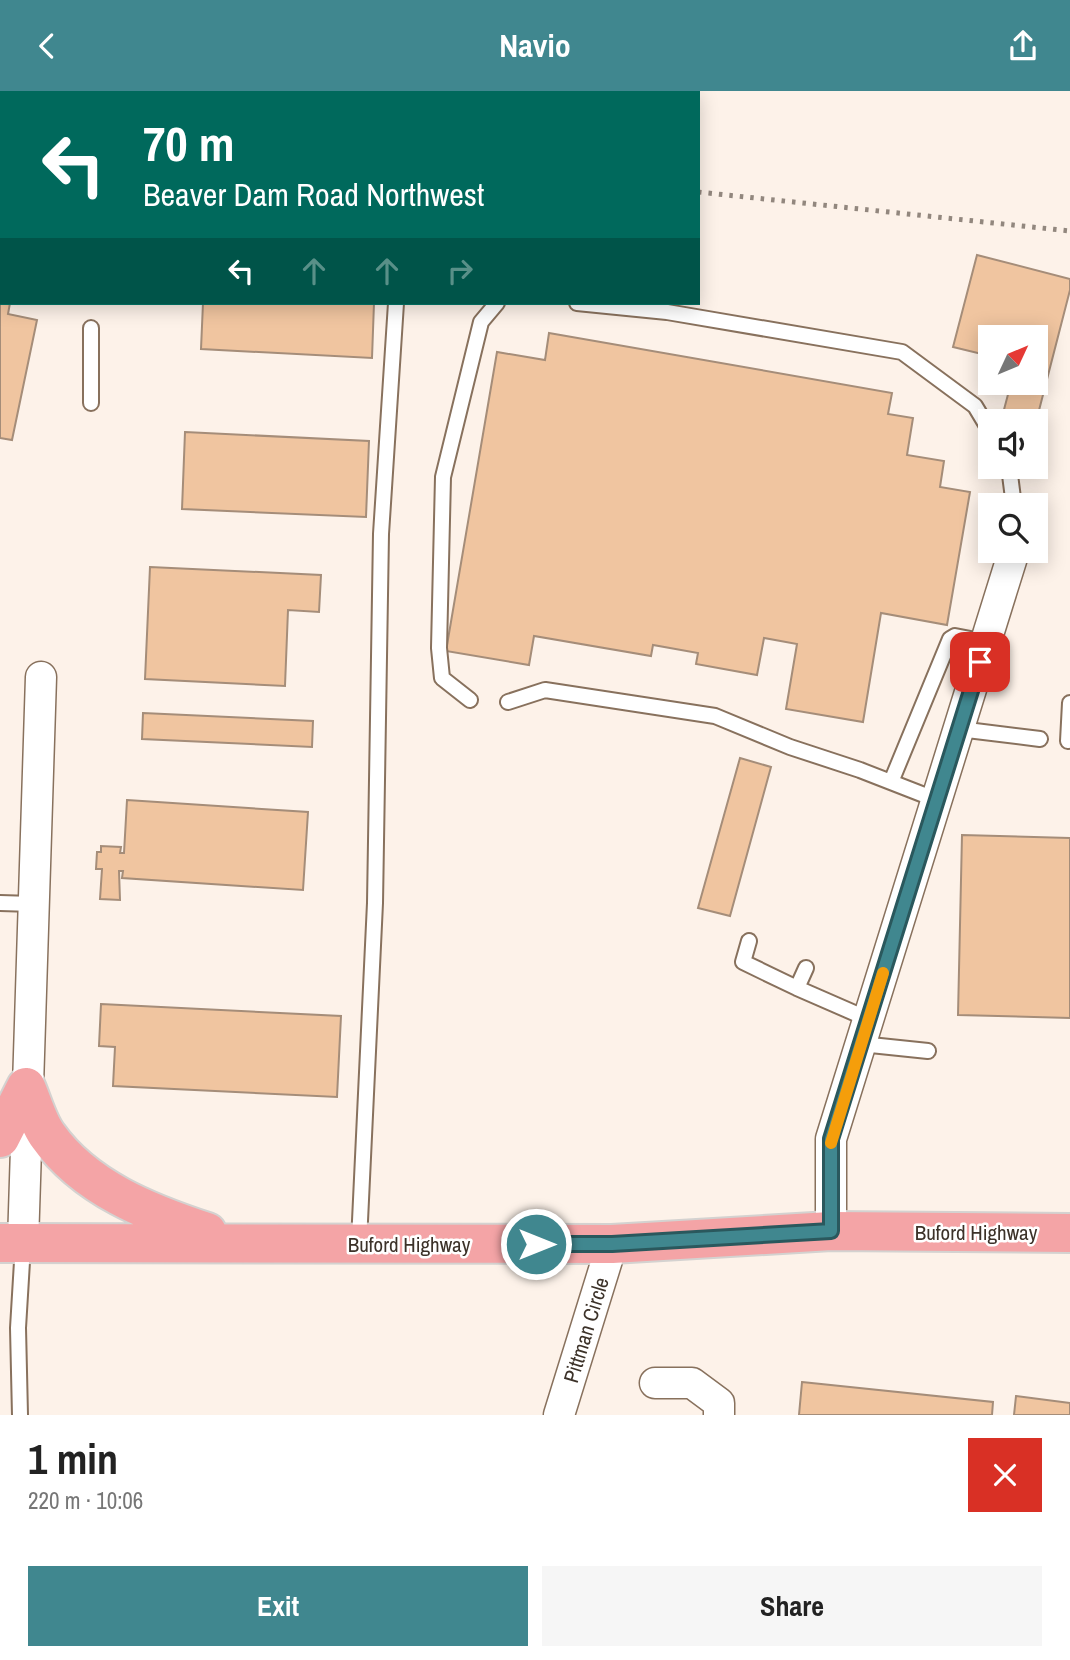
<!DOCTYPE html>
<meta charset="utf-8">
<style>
:root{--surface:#fff;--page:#f6f6f6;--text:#222;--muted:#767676;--accent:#40878f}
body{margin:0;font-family:"Archivo Narrow",sans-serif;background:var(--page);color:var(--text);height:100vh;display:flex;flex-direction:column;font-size:26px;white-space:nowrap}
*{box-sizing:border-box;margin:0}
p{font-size:23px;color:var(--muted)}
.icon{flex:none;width:38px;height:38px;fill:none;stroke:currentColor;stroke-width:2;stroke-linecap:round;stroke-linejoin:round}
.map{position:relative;height:1324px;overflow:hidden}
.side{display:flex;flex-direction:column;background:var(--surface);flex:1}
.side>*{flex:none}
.banner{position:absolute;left:0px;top:0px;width:700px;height:214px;box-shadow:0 4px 18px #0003;background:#00695c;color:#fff;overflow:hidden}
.needle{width:46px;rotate:46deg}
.controls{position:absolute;left:978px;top:234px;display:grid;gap:14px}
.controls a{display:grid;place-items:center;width:70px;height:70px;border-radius:0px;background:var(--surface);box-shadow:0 4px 18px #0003;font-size:35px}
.pin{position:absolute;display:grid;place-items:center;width:60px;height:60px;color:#fff;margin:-30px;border-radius:14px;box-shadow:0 4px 10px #0006}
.me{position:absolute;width:77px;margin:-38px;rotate:90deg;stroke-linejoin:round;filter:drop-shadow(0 0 5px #0008)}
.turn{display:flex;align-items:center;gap:24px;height:147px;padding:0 28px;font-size:32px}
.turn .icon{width:91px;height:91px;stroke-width:2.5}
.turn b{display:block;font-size:49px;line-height:60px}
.lanes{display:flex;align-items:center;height:66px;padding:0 28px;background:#0003;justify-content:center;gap:35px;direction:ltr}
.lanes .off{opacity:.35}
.round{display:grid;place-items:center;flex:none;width:74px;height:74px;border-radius:0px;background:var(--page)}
.summary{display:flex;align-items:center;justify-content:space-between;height:119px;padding:0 28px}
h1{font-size:42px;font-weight:700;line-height:52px}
.cta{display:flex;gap:14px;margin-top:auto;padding:14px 28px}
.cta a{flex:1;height:80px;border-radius:0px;background:var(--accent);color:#fff;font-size:28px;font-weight:700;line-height:80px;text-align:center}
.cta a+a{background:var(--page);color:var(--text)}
header{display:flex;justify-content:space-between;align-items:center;height:91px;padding:0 28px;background:var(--accent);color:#fff;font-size:32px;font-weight:700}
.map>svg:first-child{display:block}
.building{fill:#f0c5a0;stroke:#a58d79;stroke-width:2}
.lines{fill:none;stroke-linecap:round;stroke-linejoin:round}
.lane-casing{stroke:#88715d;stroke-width:18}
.street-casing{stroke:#88715d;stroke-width:33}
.primary-casing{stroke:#d4d2d0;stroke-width:42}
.lane{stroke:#fff;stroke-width:14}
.street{stroke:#fff;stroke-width:30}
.primary{stroke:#f4a4a6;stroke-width:38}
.rail{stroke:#92877e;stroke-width:5;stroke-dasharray:3.5 7;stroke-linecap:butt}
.route-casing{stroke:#2a585d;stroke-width:18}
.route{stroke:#40878f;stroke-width:12}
.slow{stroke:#f59e0b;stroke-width:12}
.labels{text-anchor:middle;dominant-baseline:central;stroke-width:5;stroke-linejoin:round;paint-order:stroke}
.street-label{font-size:21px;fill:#3c3229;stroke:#fff}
</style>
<header><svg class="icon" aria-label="back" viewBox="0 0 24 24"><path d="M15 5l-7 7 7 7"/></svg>Navio<svg class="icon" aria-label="share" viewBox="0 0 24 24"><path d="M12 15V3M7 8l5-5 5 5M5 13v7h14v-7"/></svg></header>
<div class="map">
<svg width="1070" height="1324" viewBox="0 0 1070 1324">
<rect width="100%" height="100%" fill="#fdf2e9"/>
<path class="building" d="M977,164L1070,188V199L1036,331L1001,330L1011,292H1036V247H990V265L953,256Z
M0,194L2,212H10L8,223L37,229L12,349L0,347Z
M203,212H374L372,267L201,258Z
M549,242L892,302L888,323L913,327L907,364L944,370L940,396L970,401L947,534L881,522L863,631L786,618L797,553L764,547L757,584L696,573L698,562L653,554L651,565L534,545L529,574L446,560L497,261L545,269Z
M185,341L369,350L366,426L182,418Z
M150,476L321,484L319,521L288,519L285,595L145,588Z
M143,622L313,630L312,656L142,648Z
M740,667L771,676L730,825L698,817Z
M127,709L308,721L303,799L122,787L123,780H119L120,809L100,808L102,778H96L97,761H101V755L121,756L120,762H124Z
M962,744L1070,747V927L958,924Z
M101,913L341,925L337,1006L113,995L115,956L99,955Z
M802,1291L993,1311L992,1324H799Z
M1016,1305L1070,1312V1324H1014Z"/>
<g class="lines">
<g class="lane-casing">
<path id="lane" d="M577,212L667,221L902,261L975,315L990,340
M91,312V237
M1009,376L1014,415
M470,609L442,587L439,557L443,386L481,231L497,212
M508,611L545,599L715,625L790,656L860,679L937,709
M959,638L1040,648
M1068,650L1070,612
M891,691L950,548L955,545L986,551
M0,812L33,813
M749,850L743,871L797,897
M806,877L797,897L868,928
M861,953L928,960
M359,1151L375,812L381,443L396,212
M20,1324L18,1237L23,1154"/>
</g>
<g class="street-casing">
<path id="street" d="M831,1140V1048L1014,460
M23,1152L41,586
M655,1292H692L719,1312V1324
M559,1324L612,1153"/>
</g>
<g class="primary-casing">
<path id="primary" d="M26,996C33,1012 38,1032 48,1045C85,1097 149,1122 207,1141
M0,1047L26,996
M0,1152L612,1153L831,1140L1070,1142"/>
</g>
<use href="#lane" class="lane"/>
<use href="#street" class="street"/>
<use href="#primary" class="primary"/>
<path class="rail" d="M0,27H2
M698,101L1070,140"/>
</g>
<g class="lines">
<g class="route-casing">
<path id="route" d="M536,1153H612L831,1140V1048L980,571"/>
</g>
<use href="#route" class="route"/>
<path class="slow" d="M831,1052L883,882"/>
</g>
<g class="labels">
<g class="street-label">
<text x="976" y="1141">Buford Highway</text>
<text x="409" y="1153">Buford Highway</text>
<text transform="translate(586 1239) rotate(-73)">Pittman Circle</text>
</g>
</g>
</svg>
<div class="controls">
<a><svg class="needle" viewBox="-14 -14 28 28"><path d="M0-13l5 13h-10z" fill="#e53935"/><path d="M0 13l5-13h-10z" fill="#767676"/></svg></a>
<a><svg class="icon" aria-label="sound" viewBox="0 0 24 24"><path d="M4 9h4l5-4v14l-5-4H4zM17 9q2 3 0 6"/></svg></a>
<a><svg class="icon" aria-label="search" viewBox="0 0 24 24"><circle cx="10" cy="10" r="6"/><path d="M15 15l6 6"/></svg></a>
</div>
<div class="pin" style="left:980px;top:571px;background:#d93025"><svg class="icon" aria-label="arrive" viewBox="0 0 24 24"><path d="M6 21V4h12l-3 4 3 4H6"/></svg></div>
<svg class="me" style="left:536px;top:1153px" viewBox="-20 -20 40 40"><circle r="17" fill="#40878f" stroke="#fff" stroke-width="3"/><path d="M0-11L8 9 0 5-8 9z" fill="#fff"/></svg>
<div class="banner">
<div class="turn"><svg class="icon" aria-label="left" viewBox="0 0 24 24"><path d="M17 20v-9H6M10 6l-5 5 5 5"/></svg><div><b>70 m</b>Beaver Dam Road Northwest</div></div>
<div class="lanes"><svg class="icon" aria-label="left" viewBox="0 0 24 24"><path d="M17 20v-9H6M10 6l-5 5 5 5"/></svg><svg class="icon off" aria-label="ahead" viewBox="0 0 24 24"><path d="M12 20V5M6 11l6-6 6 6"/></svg><svg class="icon off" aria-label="ahead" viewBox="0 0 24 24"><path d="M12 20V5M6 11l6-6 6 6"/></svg><svg class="icon off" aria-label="right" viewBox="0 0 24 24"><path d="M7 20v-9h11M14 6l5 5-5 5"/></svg></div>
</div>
</div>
<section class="side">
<div class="summary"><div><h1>1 min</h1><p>220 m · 10:06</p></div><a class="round" style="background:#d93025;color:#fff"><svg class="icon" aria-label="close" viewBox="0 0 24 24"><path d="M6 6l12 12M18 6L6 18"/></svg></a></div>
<div class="cta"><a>Exit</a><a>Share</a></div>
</section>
